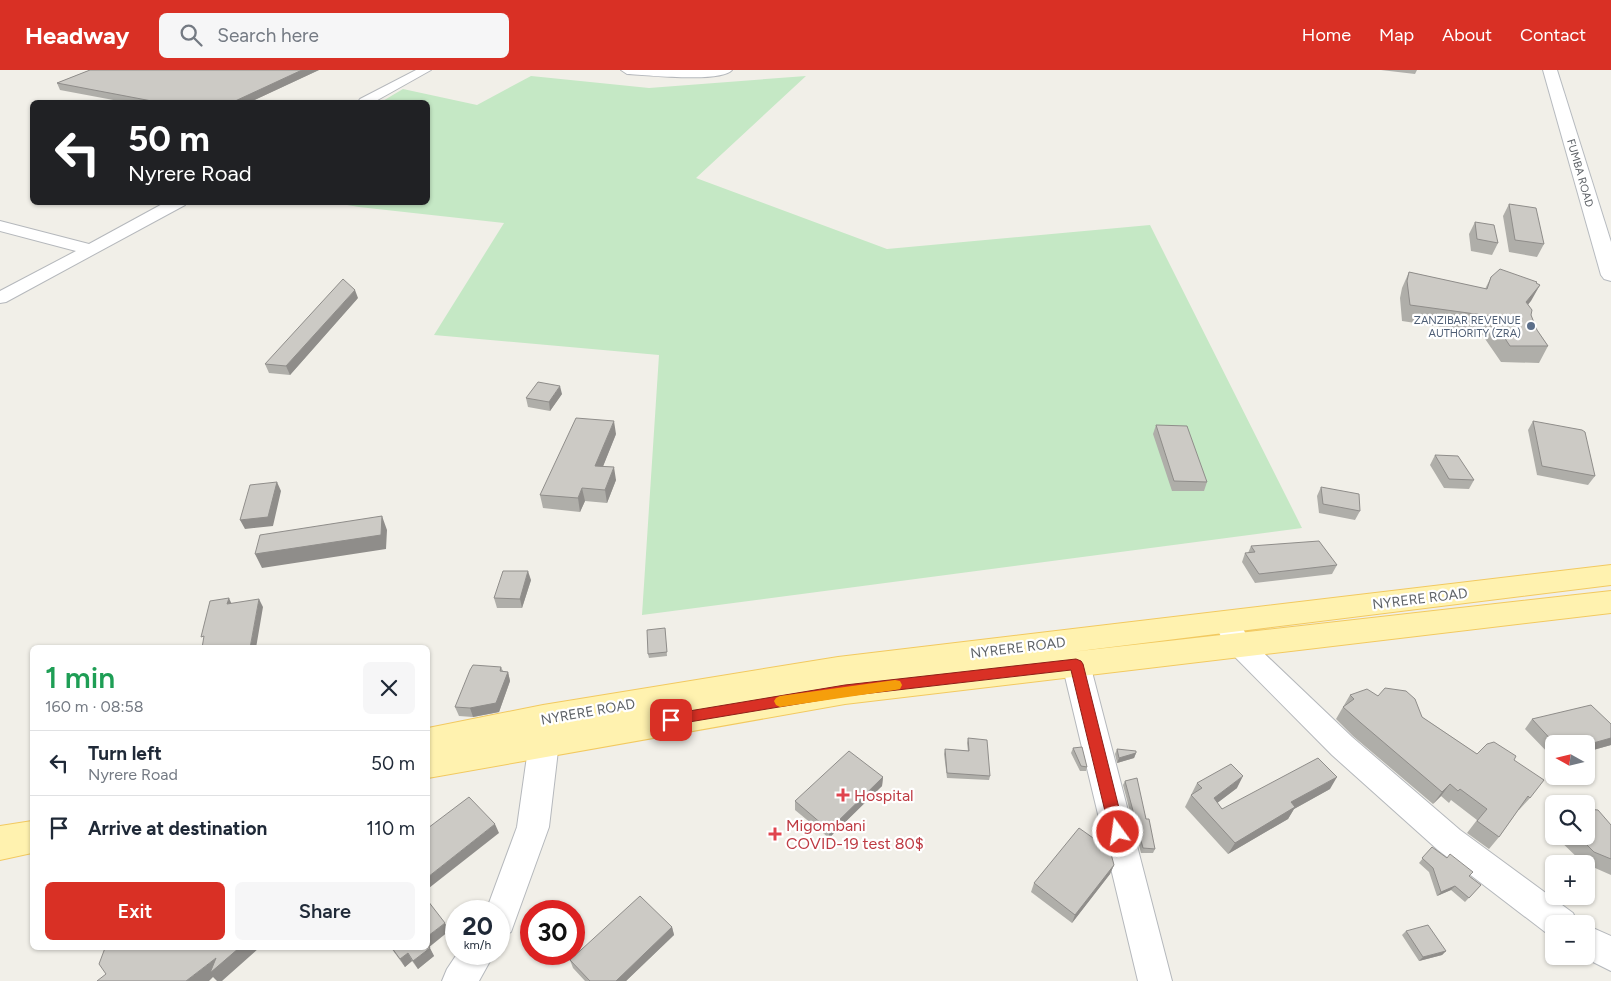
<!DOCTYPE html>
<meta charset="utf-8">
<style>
:root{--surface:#fff;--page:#f6f6f7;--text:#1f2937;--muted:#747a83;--line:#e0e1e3;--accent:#d93025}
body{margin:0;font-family:Figtree,sans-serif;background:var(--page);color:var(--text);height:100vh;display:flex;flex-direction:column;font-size:19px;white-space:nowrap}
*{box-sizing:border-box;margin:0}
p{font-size:16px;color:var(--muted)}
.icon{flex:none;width:28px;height:28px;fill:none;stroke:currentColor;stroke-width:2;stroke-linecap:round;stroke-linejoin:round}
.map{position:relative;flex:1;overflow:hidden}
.details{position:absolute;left:30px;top:575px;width:400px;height:305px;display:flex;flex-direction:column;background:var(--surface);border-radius:8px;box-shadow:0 1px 4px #0004}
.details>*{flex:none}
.banner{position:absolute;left:30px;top:30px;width:400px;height:105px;border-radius:8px;box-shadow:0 1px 4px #0004;background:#202124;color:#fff;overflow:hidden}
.needle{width:32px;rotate:278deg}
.fabs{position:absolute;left:1545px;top:665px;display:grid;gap:10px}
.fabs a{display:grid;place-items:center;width:50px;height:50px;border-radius:8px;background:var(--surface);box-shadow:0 1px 4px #0004;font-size:25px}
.speed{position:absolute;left:445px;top:830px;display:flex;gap:10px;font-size:25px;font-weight:700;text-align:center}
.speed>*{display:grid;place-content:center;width:65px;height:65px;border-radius:50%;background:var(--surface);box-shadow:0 1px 4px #0004;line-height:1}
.speed small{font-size:12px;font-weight:400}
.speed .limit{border:8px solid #d22;background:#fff;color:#111}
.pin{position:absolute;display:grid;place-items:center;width:42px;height:42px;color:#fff;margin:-21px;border-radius:10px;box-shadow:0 2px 8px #0006}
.me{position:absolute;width:55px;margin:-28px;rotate:346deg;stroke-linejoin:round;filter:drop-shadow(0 0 4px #0008)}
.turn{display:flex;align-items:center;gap:18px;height:105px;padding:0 15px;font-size:22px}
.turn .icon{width:65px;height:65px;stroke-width:2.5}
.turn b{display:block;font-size:35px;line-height:42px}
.round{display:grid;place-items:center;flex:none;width:52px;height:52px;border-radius:8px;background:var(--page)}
.head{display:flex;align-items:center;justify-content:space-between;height:85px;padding:0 15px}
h1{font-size:30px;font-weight:600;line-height:38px;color:#1e9e55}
.action{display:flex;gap:10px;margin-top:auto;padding:10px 15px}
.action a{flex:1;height:58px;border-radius:8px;background:var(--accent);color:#fff;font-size:20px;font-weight:600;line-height:58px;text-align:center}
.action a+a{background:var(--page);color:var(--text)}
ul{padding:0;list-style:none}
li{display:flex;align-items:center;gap:15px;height:65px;padding:0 15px;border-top:1px solid var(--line)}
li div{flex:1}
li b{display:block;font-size:19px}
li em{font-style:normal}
header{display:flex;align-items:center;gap:30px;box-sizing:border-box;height:70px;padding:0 25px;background:var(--accent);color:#fff}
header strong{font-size:24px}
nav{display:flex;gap:28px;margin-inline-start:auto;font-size:18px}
.search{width:350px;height:45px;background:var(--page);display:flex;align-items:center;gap:12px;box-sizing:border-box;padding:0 18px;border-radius:8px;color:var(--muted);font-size:19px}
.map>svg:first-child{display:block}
.green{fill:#c5e8c5}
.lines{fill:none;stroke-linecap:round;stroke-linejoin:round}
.street-casing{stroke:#b5b8bc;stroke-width:2}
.secondary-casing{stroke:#b6babf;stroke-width:2}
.primary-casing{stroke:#f2c960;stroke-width:2}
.street{fill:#fff;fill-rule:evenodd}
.secondary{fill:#fff;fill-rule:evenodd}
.primary{fill:#fff2af;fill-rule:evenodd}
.wall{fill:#afaea9}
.shaded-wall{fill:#8f8d8a}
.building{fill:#cccac5;stroke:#8f8d8a}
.route{fill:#d93025;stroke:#8d1f18}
.slow{fill:#f59e0b}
.service-dot{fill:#5c6f8a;stroke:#fff;stroke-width:2}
.health-dot{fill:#e0444e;stroke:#fff;stroke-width:2}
.labels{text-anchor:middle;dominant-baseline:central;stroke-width:4.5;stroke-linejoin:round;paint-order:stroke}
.far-street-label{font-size:11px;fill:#5f6368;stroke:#fff}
.far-service-label{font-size:11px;fill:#4e5e75;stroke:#fff;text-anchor:end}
.street-label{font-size:14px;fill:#5f6368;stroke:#fff}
.near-health-label{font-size:16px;fill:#be3a42;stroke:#fff;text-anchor:start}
</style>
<header>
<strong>Headway</strong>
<div class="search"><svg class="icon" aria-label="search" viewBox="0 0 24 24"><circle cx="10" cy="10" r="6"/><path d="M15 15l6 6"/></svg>Search here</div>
<nav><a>Home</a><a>Map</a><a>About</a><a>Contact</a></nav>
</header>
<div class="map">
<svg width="1611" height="911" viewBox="0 0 1611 911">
<rect width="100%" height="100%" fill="#f1efe8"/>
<path class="green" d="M531,6L649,18L806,6L696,108L887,179L1150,155L1302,458L642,545L659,285L434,265L504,153L359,137L335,133L428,132V32H381L403,19L477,35Z"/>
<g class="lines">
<g class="street-casing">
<path id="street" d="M416,0H431L374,32H358L360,29Z
M621,0H732C721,13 646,5 627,4Z
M166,132H187L185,135L6,232L0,233V221L76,181L0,161V151L89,174Z
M1231,551L1240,554L1249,569L1352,667L1460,760L1573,843L1578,854H1554V867L1549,865L1438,780L1332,685L1231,583L1218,561L1222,554Z
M1076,583L1086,587L1090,594L1172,911H1138L1062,594L1066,587Z
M543,643L553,647L557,655L559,672L549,757L511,862L499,867V841H486L517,757L529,672V655L533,647Z
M1586,855L1611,866V901L1581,886H1586Z
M457,884H494L479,911H442L447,899Z"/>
</g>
<g class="secondary-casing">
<path id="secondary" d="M1543,0H1557L1611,172V211L1604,209L1601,205Z"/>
</g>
<g class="primary-casing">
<path id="primary" d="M1611,495V515L1071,582L1611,521V543L845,634L428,708V658L543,635L838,587Z
M32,751V783L0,790V756Z"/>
</g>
<use href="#street" class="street"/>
<use href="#secondary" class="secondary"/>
<use href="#primary" class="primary"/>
</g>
<path class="wall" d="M90,0H319L250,32H124L60,20L57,13Z
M1381,0H1417L1415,4Z
M1509,134L1544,174L1537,187L1509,182L1503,146Z
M1475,152L1498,173L1492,185L1471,181L1469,164Z
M1409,202L1485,219L1491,207L1540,215L1528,234L1531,245L1537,260L1548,276L1539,293L1501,292L1481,263L1402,251L1400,228L1402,218Z
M358,228L290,305L269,303L265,294Z
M562,324L550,341L528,337L526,328Z
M1533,351L1595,406L1588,415L1537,405L1528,360Z
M1156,355L1207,412L1204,421H1172L1153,364Z
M616,364L603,396L616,410L607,433L585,431L580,442L543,438L540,425Z
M1435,385L1474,410L1469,419L1444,418L1430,395Z
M1321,417L1360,441L1355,450L1319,443L1317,426Z
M1251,476L1337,495L1332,504L1255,513L1242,492L1245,483H1248Z
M531,510L522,538H497L494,528Z
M665,558L667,586L649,588L648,584Z
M501,597L503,601L508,602L510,611L499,642L473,647L459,646L455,637Z
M1350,625L1378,626L1422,647L1477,684L1514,690L1530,728L1519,740V739L1499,767L1489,779L1467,763L1477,750L1451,730L1449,733L1441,726L1433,734L1353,666L1336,649Z
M1532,649L1611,654V675L1586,682V674H1554V689L1525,659Z
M968,668L990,706L989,710L947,708L944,684L945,679L968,681L967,673Z
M1073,678L1087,697L1086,701H1080L1071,683Z
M1117,679L1136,683L1134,688L1117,693L1115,684Z
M883,707L882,716L829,768L795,740V731Z
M1125,711L1146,749L1155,779L1153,783H1141L1123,715Z
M1197,713L1237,718L1217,733L1222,739L1330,719L1294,739L1288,749L1228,784L1185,737Z
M1554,738V765L1546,746Z
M1611,755V805L1586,794L1583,793L1555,766H1586Z
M1432,777L1481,815L1465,832L1451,820L1437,826L1429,802L1419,793Z
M1114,795L1110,804L1072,853L1031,822L1034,813Z
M672,857L674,865L626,911H585L573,898L570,890Z
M449,861L429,877L434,886L418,899L412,891L405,897L391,878H428Z
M1406,861L1446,881L1442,885L1419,891L1402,865Z"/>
<path class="shaded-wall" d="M302,0H319L250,32H233Z
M1540,215L1531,231L1517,248L1526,232Z
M355,220L358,228L290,305L286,296Z
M560,316L562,324L550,341L549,332Z
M614,351L616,364L598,409L595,396Z
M614,397L616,410L607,433L605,420Z
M277,412L281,421L273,456L245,459L240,450Z
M582,418L585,431L580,442L578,428Z
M382,446L387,460L386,479L262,498L255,484Z
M528,501L531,510L522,538L520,529Z
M229,528L233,537L227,534Z
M259,529L263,537L256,578H250Z
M508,602L510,611L499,642L473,647L470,638Z
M1611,668V675L1586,682V675Z
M1136,683L1134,688L1117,693L1119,688Z
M1243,706L1237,718L1208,740L1214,728Z
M883,707L882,716L829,768V760Z
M1337,707L1330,719L1294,739L1288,749L1228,784L1235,773L1291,732Z
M1450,714L1441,726L1433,734L1442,722Z
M495,754L499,763L429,818L428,815V807Z
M1114,795L1110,804L1072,853L1075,845Z
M1455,816L1451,820L1437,826L1441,822Z
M445,853L449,861L428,878V866Z
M672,857L674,865L626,911H616Z
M239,878H259L222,911H217L213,907L209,911H186L216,888Z
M430,878L434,886L418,899L413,891Z
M1446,881L1442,885L1419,891L1423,887Z
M408,883L412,891L405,897L400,889Z"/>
<path class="building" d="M90,0H302L233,32H157L57,13Z
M1509,134L1536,138L1544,174L1515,170Z
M1475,152L1494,155L1498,173L1477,169Z
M1500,199L1537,212L1536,213L1540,215L1526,232L1532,240L1531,245L1537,260L1548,276H1510L1490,246L1410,235L1407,211L1409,202L1487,219L1491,207Z
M343,209L355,220L286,296L265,294Z
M538,312L560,316L549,332L526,328Z
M576,348L614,351L595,396L614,397L605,420L582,418L578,428L540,425Z
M1533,351L1582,360L1585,362L1595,406L1542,396Z
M1156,355L1187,356L1207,412L1174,411Z
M1435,385L1458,386L1474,410L1449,409Z
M277,412L268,447L240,450L250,415Z
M1321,417L1359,424L1360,441L1323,434Z
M382,446L381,465L255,484L260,465Z
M1319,471L1337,495L1259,504L1245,483L1255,482L1251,476Z
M503,501H528L520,529L494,528Z
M229,528L227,534L259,529L250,578H202L204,566L201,567L210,531Z
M665,558L667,582L648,584L647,560Z
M473,595L501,597L500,601L508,602L496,633L470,638L455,637L470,600Z
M1385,618L1406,621L1415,629L1422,647L1477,684L1487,674L1494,672L1516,686L1514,690L1544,710L1530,728L1528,726L1499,767L1477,751L1487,739L1460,719L1458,721L1450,714L1442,722L1361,653L1343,637L1354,629L1350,625L1367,619L1378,626Z
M1591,635L1611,654V668L1586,675V674H1555L1532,649Z
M968,668L987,670L990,706L947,703L945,679L969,681Z
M1082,677L1087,697L1081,696L1073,678Z
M1117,679L1136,681V683L1119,688Z
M849,681L883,707L829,760L795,731Z
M1318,688L1337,707L1291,732L1295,737L1235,773L1191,725L1202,718L1197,713L1231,694L1243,706L1214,728L1222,739Z
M1137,708L1146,749H1149L1155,779L1143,778L1125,711Z
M469,727L495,754L428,807V758Z
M1586,739L1598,740L1611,755V789L1594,782L1578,766H1586Z
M1079,758L1110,780L1114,795L1075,845L1034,813Z
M1432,777L1447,788L1450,784L1473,802L1469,806L1481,815L1469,828L1455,816L1441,822L1433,798L1422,788Z
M640,826L672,857L616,911H590L570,890Z
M428,831L445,853L428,866Z
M1428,855L1446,881L1423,887L1406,861Z
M428,875L430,878L413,891L408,883L400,889L392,878H428Z
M105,878H239L210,903L216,888L186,911H97L106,904L99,894Z"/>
<path class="route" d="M1076,589L1081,591L1083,594L1125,762L1123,767L1118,769L1112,767L1110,762L1071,600L845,626L671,655L666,654L664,650L666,646L671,644L845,615Z"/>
<path class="slow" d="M895,610L900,611L902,615L900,619L895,620L780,637L776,635L774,631L776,628L780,626Z"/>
<circle class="service-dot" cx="1531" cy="256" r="5"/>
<g class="health-dot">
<path d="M840.5 717.5h5v5h5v5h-5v5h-5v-5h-5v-5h5z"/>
<path d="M772.5 756.5h5v5h5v5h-5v5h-5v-5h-5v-5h5z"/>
</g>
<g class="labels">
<g class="far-street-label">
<text transform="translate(1580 103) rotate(74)">FUMBA ROAD</text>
</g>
<g class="far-service-label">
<text x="1521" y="250">ZANZIBAR REVENUE<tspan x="1521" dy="13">AUTHORITY (ZRA)</tspan></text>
</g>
<g class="street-label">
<text transform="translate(1420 529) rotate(-7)">NYRERE ROAD</text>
<text transform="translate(1018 578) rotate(-7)">NYRERE ROAD</text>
<text transform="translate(588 642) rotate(-10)">NYRERE ROAD</text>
</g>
<g class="near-health-label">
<text x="854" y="725">Hospital</text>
<text x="786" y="755">Migombani<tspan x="786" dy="18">COVID-19 test 80$</tspan></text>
</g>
</g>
</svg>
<div class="fabs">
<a><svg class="needle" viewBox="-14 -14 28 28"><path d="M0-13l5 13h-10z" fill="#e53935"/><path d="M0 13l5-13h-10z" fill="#747a83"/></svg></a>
<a><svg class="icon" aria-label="search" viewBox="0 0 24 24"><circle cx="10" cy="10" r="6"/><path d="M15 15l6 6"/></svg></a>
<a>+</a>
<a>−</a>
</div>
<div class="speed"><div>20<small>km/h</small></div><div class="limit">30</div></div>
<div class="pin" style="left:671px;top:650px;background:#d93025"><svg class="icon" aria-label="arrive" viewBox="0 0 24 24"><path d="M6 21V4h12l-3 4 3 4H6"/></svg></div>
<svg class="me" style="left:1118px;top:762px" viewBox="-20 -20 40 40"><circle r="17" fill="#d93025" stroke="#fff" stroke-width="3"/><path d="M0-11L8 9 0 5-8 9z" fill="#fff"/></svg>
<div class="banner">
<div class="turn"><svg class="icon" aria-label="left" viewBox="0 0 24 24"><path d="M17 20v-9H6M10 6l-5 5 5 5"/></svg><div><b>50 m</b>Nyrere Road</div></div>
</div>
<section class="details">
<div class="head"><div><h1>1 min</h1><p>160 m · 08:58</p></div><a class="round"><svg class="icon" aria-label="close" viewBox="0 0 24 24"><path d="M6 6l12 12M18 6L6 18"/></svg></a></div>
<ul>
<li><svg class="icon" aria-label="left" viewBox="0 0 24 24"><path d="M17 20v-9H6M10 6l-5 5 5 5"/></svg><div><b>Turn left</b><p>Nyrere Road</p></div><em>50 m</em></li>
<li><svg class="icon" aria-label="arrive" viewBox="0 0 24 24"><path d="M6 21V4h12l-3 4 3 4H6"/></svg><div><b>Arrive at destination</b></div><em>110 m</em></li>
</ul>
<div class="action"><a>Exit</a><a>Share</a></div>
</section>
</div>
